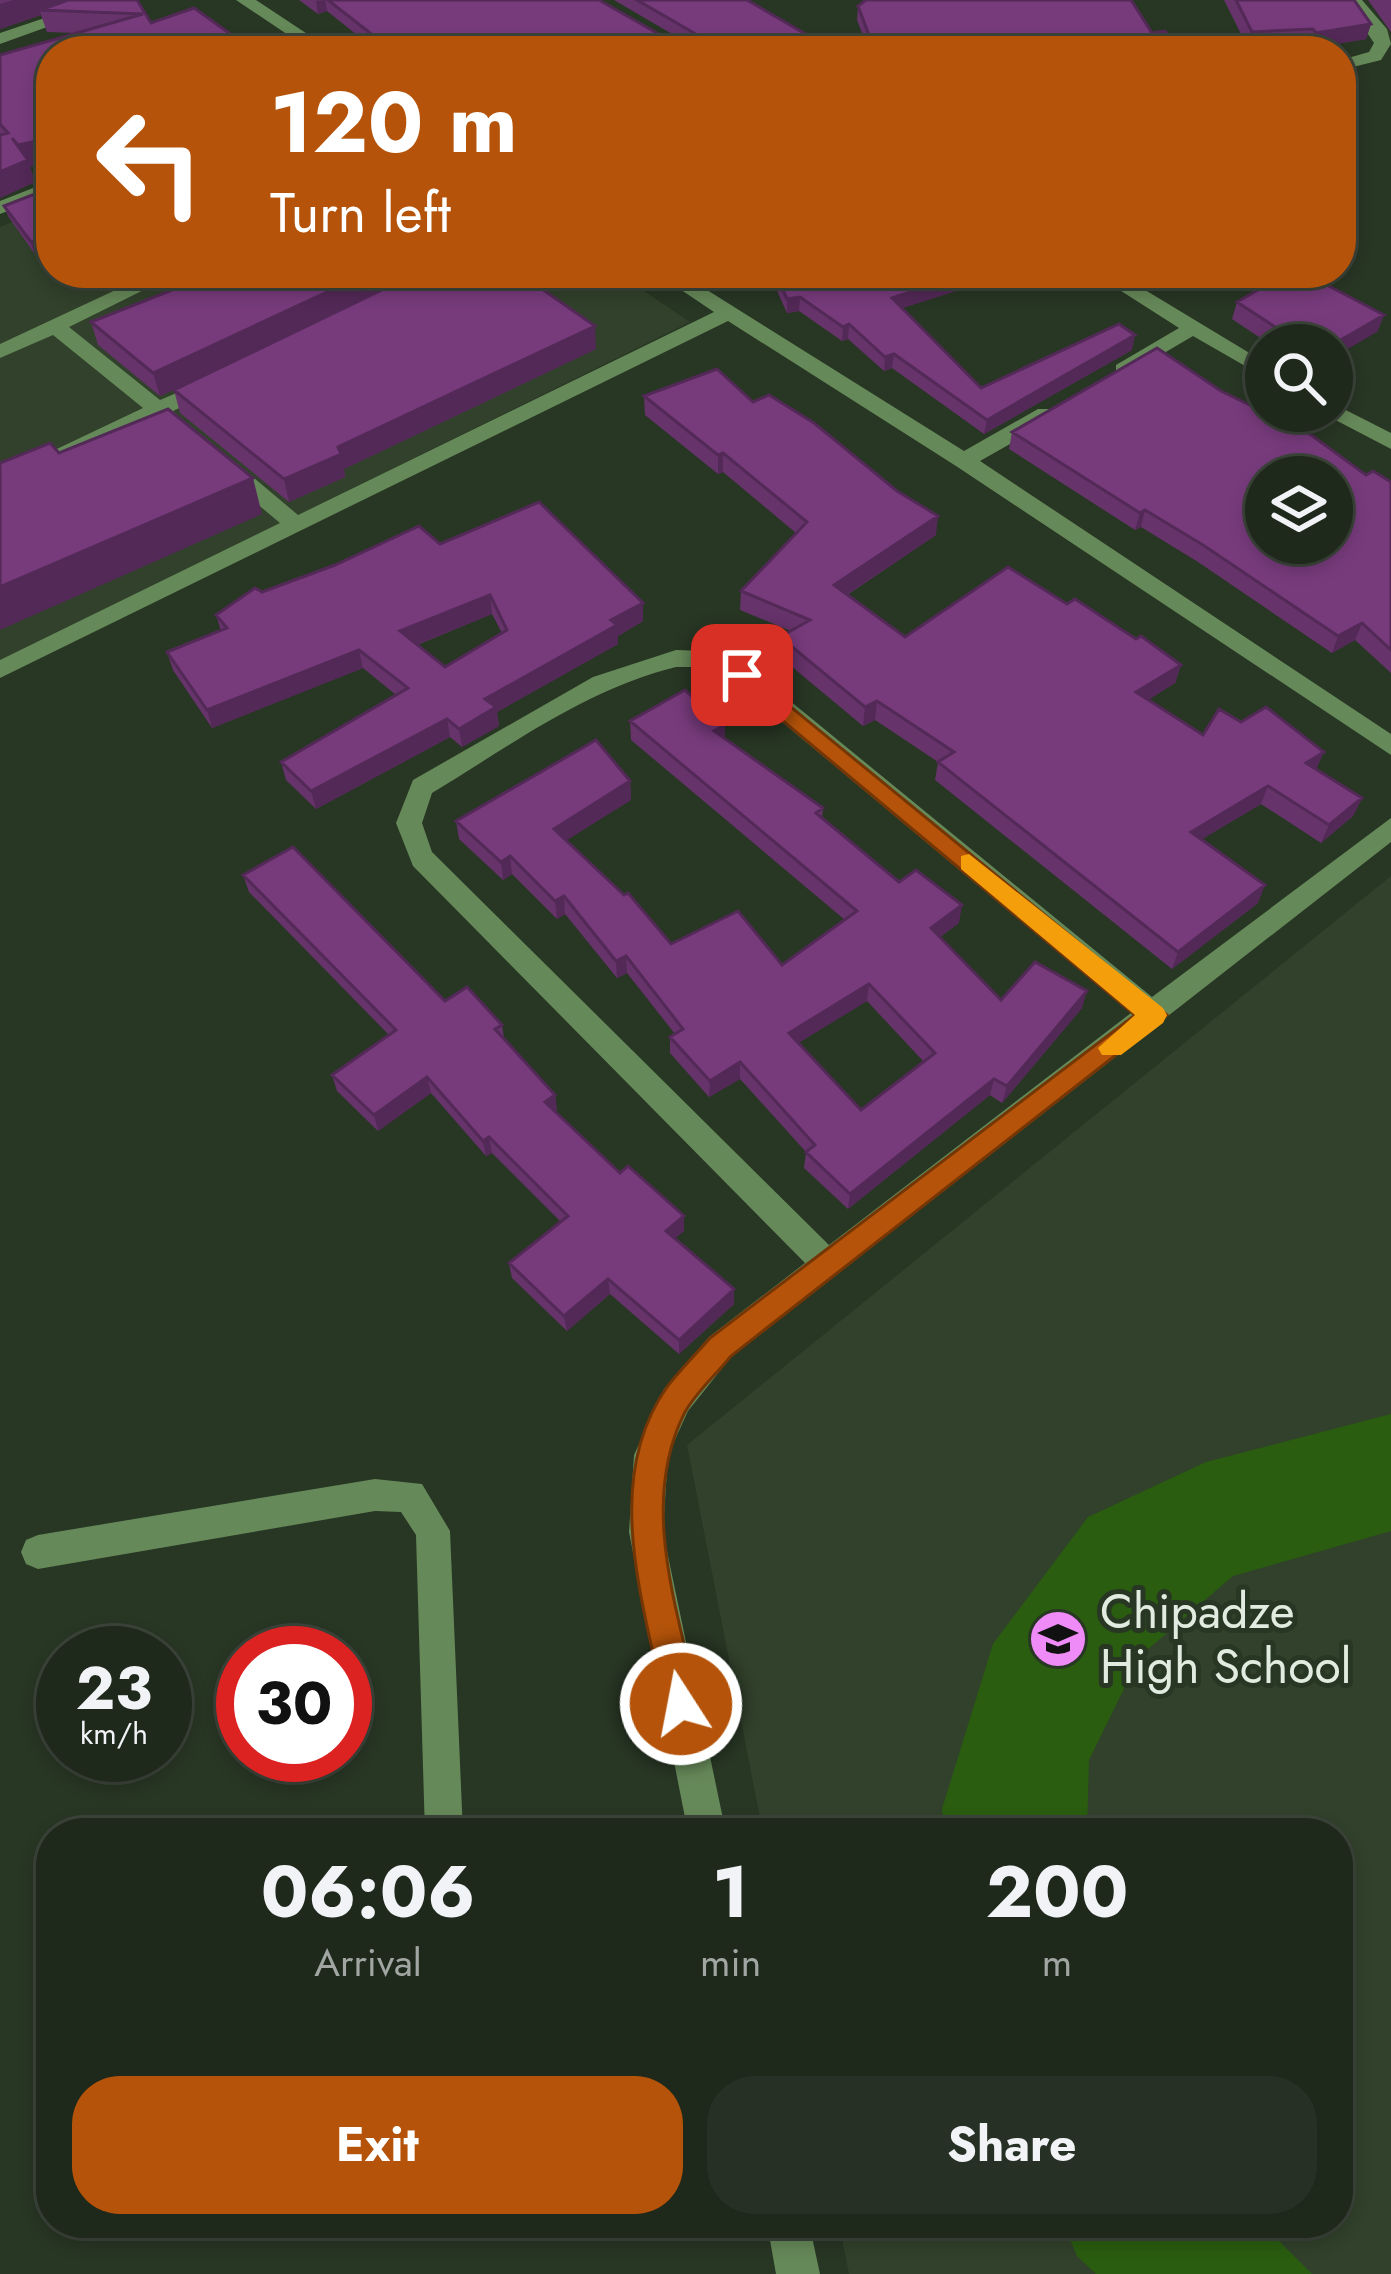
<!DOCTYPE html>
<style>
:root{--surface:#1e281b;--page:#263024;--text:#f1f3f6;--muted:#a1a6a3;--line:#3c443a;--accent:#b45309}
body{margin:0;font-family:Jost,sans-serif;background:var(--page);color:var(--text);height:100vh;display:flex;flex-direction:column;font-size:45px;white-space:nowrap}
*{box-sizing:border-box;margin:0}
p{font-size:39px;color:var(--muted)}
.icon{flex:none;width:66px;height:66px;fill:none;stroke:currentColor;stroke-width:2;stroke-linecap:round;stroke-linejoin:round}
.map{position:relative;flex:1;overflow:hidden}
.details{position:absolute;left:36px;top:1818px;width:1317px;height:420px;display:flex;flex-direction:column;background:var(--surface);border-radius:48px;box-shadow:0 6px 18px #0003,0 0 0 3px var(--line)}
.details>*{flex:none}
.hud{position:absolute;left:36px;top:36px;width:1320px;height:252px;border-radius:48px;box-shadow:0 6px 18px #0003,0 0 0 3px var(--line);background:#b45309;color:#fff;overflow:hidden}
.controls{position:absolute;left:1245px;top:324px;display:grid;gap:24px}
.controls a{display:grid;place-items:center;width:108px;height:108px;border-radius:50%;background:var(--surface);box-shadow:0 6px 18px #0003,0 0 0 3px var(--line);font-size:60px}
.speed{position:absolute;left:36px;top:1626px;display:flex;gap:24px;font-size:60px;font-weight:700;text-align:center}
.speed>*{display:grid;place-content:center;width:156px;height:156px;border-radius:50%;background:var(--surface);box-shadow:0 6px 18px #0003,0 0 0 3px var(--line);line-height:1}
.speed small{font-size:30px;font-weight:400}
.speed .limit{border:18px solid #d22;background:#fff;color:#111}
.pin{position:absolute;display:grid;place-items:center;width:102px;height:102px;color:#fff;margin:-51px;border-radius:24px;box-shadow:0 6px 18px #0006}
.me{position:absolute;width:132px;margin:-66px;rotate:349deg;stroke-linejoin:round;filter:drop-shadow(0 0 9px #0008)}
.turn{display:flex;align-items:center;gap:42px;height:252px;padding:0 36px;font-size:54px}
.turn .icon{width:156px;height:156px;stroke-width:2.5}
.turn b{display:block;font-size:84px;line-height:102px}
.eta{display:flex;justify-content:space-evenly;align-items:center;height:204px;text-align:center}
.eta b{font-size:72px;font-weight:700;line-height:84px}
.cta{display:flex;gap:24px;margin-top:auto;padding:24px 36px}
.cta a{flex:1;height:138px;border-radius:48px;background:var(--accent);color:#fff;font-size:48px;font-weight:700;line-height:138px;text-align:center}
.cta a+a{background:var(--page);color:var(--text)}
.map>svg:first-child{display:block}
.built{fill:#31412b}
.green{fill:#2a5d10}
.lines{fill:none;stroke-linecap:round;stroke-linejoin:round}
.minor{fill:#668959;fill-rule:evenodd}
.wall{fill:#66336b;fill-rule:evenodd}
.shaded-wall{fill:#532957}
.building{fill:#773b7c;stroke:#532957;stroke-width:3;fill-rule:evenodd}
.route{fill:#b45309;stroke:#753606;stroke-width:3}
.slow{fill:#f59e0b}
.labels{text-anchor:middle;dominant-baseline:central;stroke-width:10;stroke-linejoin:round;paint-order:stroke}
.poi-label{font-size:48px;fill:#e2ebdf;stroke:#283624;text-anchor:start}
</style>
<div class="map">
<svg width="1391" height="2274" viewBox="0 0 1391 2274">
<rect width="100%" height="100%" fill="#283624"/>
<path class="built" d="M51,206V273H617L690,322L0,662V227Z
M1391,876V2274H849L839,2223H1338V1833H763L687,1445Z"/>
<path class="green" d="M1391,1414V1531L1233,1576L1140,1656L1089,1760L1087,1833H945L942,1809L993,1644L1088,1517L1206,1462Z
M1063,2223H1261L1312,2274H1096L1077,2256Z"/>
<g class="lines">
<path class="minor" d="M98,0H122L0,44V33Z
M236,0H256L333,51H312Z
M1345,0H1362L1387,29L1391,44L1381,60L1341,70V60L1369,52L1374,43Z
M51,181V194L0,214V201Z
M152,273H178L69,327L160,400L214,377L225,383L222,388L173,411L183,421L180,426H164L156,419L0,492V476L143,408L53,335L0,358V344Z
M656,273H680L964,451L1038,409H1054V419L980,461L1391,734V755L956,466L728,321L0,678V660L280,523L219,472V462H235L298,515L714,312Z
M1093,273H1117L1266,363V378L1193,336L1130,373H1116V365L1179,328Z
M1332,403L1391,433V449L1324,414L1332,411Z
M676,650L707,651L751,669L1152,997L1391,818V842L731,1357L688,1411L668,1455L663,1532L726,1833H688L629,1532L634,1455L664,1389L709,1337L805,1263L413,866L396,823L413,780L593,677ZM676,667H706L733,681L1131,1013L829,1245L432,852L422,823L432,793C510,746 586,689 676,667Z
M375,1479L422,1484L450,1531L463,1833H425L416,1535L401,1512L375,1511L38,1569L26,1564L21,1552L26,1540L38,1535Z
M767,2223H809L820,2274H776Z"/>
</g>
<path class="wall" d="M0,0H137L151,23L239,40L242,51H51V162L30,167L35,182L0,198V55L76,33L47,32L41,15L0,29Z
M299,0H599L671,41H684L614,0H747L835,51H377L327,11L318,14Z
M1224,0H1354L1371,24L1366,39L1312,48L1309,44L1248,48Z
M1368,0H1391V32Z
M858,6L1152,33L1182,51H869L857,20Z
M51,198V247L34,253L8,216L4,206Z
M769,273H1003V276L902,308L981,388L1132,350L984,434L892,368L884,371L848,339L842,341L799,311L787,313Z
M1237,302L1384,315L1377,332L1332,345H1271L1232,319Z
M91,322L596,349L344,469L345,477L289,502L180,413L174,390L248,354L160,396L98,345Z
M1221,391L1366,475L1391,482V673L1355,640L1332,653L1198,562L1141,527L1135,530L1009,449L1012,432Z
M644,396L753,402L936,535L847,595L905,637L1067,604L1136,639L1181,665L1175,683L1148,700L1203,735L1317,770L1362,798L1353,816L1321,843L1261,804L1202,839L1258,903L1172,969L935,780L938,762L875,720L863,726L779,656L780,637L791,631L740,610L741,591L796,533L723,472L718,474L645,415Z
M440,544L643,603V621L618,636V644L497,712L499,726L462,747L450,737L316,809L286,780L281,762L396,695L363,668L212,728L173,670L167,652L221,631L216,615L262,592ZM492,614L502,633L445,667L417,645Z
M630,721L725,725V739L823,808L822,819L899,882L959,923L940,937L1001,1000L1082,1008L1002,1103L990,1095L848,1209L804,1168L806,1152L740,1079L709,1097L670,1053V1037L675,1034L627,973L617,978L565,914L557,919L512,874L503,880L459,839L456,821L630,781L631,800L566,840L671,944L782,965L845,920L631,740ZM867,1001L924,1062L861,1110L798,1043Z
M243,875L445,1001L502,1025L504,1038L555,1095L557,1111L556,1112L620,1173L684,1216V1231L675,1238L734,1304L679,1354L610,1294L567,1331L512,1278L509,1263L560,1221L492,1153L486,1156L431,1093L378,1131L337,1091L332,1075L389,1035L249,892Z"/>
<path class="shaded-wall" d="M13,0H84L40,10L41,15L0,29V4Z
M325,0L327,11L318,14L316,1Z
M1371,24L1366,39L1312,48L1316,33Z
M239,40L242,51H210Z
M51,138V162L30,167L35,182L0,198V172L18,145Z
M51,236V247L34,253L31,242Z
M368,273H420L160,396L153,373Z
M969,273H1003V276L890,312L892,298Z
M800,297L799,311L787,313V299Z
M1384,315L1377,332L1332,358V345Z
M849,324L848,339L842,341L843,327Z
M595,326L596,349L344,469L345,477L289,502L284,479L338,447Z
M1135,335L1132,350L984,434L987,420Z
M894,354L892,368L884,371L885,357Z
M723,453V472L718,474V455Z
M253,478L262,514L0,630V587Z
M1145,510L1141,527L1135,530L1140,513Z
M938,516L936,535L832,604L834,585Z
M490,595L492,614L403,650L400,631Z
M643,603V621L618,636V644L497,712L499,726L462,747L459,729L485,699Z
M1362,623L1355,640L1332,653L1338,636Z
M359,650L363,668L212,728L207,710Z
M1181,665L1175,683L1130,711L1136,692Z
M877,701L875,720L863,726L865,707Z
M447,719L450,737L316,809L311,791Z
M725,725V743L714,731Z
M1324,752L1316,770L1306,763Z
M630,781L631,800L556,847L554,829Z
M1268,786L1261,804L1184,850L1191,832Z
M1362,798L1353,816L1321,843L1329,825Z
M510,856L512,874L503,880L501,862Z
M1265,885L1258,903L1172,969L1178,952Z
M564,896L565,914L557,919L555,901Z
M962,905L959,923L928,945L931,928Z
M626,956L627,973L617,978L616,961Z
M869,984L867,1001L787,1050L789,1033Z
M1087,991L1082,1008L1002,1103L1007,1086Z
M740,1062V1079L709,1097L710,1081Z
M427,1077L431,1093L378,1131L374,1115Z
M994,1079L990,1095L848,1209L850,1194Z
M555,1095L557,1111L547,1118L545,1102Z
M489,1137L492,1153L486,1156L483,1141Z
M684,1216V1231L666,1246V1231Z
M608,1279L610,1294L567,1331L564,1316Z
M734,1289V1304L679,1354V1340Z"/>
<path class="building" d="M68,0H137L151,23L194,8L239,40L210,51H51V138L18,145L12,138L28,160L0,172V135L8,133L0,124V55L143,14L40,10Z
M328,0H599L671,41L695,42L699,36L637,0H747L835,51H393Z
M866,0H1131L1152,33L1165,31L1182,51H875L858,6Z
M1236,0H1354L1371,24L1316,33L1313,29L1252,32Z
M45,190L51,198V236L31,242L4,206Z
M215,273H368L153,373L91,322Z
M417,273H519L595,326L338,447L341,454L284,479L174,390Z
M776,273H969L892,298L981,388L1119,324L1135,335L987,420L894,354L885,357L849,324L843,327L800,297L787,299Z
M1288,273H1304L1384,315L1332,345H1321L1298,333L1292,338L1237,302Z
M1157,348L1221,391L1311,435L1366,475L1373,471L1391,482V650L1362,623L1338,636L1203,545L1145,510L1140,513L1012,432ZM1266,477H1332V543H1266Z
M717,369L753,402L769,395L814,423L897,491L938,516L834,585L905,637L1008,567L1067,604L1075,599L1136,639L1141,636L1181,665L1136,692L1203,735L1219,709L1241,722L1266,707L1324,752L1306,763L1362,798L1329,825L1268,786L1191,832L1265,885L1178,952L938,762L954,752L877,701L865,707L780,637L810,620L741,591L807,522L723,453L718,455L644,396Z
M168,409L253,478L0,587V463L50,443L59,453Z
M539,502L643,603L611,620L617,625L485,699L496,707L459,729L447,719L311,791L281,762L408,688L359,650L207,710L167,652L227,628L216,615L255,588L262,592L335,565L419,526L440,544ZM490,595L507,630L445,667L400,631Z
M685,690L725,725L714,731L823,808L816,813L899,882L916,870L962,905L931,928L1001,1000L1035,962L1087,991L1007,1086L994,1079L850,1194L806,1152L815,1145L740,1062L710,1081L670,1037L683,1029L626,956L616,961L564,896L555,901L510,856L501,862L456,821L596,740L630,781L554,829L624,895L628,893L671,944L738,911L782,965L857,911L630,721ZM869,984L935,1053L861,1110L789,1033Z
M293,847L445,1001L467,987L502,1025L495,1029L555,1095L545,1102L620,1173L628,1166L684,1216L666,1231L734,1289L679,1340L608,1279L564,1316L509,1263L568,1216L489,1137L483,1141L427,1077L374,1115L332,1075L396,1030L243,875Z"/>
<path class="route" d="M742,667L1167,1015L731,1356C716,1375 695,1393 684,1414C639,1505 678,1610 698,1704L693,1716L681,1721L669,1716L664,1704C644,1603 601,1481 667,1387C680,1370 696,1354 710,1338L1135,1015L734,680V669Z"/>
<path class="slow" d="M969,854L1163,1008L1167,1015L1163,1023L1121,1055H1102L1098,1048L1135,1015L961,869V856Z"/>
<defs>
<g id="school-disc" transform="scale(3)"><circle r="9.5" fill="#ef8bf7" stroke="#283624"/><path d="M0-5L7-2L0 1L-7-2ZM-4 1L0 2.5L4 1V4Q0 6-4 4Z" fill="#111"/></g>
</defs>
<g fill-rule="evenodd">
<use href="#school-disc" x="1058" y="1639"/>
</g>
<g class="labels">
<g class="poi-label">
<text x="1100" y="1611">Chipadze<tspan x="1100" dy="55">High School</tspan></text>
</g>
</g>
</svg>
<div class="controls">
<a><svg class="icon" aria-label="search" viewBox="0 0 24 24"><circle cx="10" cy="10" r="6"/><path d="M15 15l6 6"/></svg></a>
<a><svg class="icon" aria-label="layers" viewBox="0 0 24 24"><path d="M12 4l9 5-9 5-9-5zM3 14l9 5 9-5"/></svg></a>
</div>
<div class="speed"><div>23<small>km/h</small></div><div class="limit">30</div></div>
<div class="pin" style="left:742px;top:675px;background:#d93025"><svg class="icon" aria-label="arrive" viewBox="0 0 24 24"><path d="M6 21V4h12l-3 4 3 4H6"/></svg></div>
<svg class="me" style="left:681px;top:1704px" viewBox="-20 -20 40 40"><circle r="17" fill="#b45309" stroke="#fff" stroke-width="3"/><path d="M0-11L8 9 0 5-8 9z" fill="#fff"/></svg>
<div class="hud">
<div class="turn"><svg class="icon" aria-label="left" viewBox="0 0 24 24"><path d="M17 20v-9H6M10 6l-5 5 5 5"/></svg><div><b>120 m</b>Turn left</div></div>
</div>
<section class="details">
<div class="eta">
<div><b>06:06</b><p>Arrival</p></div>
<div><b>1</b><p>min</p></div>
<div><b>200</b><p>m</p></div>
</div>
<div class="cta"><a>Exit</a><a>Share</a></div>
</section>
</div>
